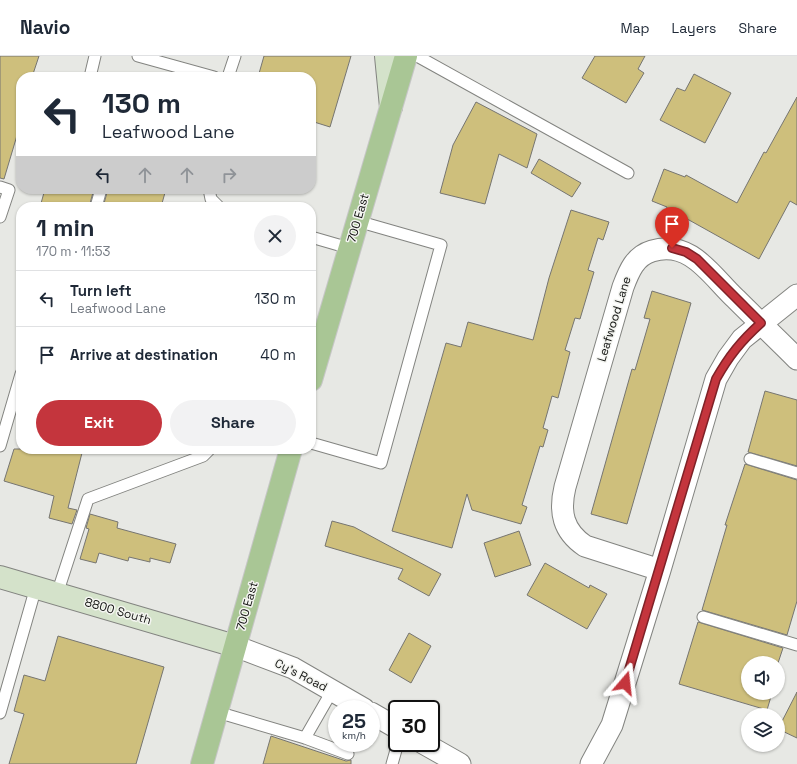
<!DOCTYPE html>
<meta charset="utf-8">
<style>
:root{--surface:#fff;--page:#f2f2f3;--text:#1f2937;--muted:#747a83;--line:#e0e1e3;--accent:#c4353d}
body{margin:0;font-family:"Space Grotesk",sans-serif;background:var(--page);color:var(--text);height:100vh;display:flex;flex-direction:column;font-size:15px;white-space:nowrap}
*{box-sizing:border-box;margin:0}
p{font-size:13px;color:var(--muted)}
.icon{flex:none;width:22px;height:22px;fill:none;stroke:currentColor;stroke-width:2;stroke-linecap:round;stroke-linejoin:round}
.map{position:relative;flex:1;overflow:hidden}
.drawer{position:absolute;left:16px;top:146px;width:300px;height:252px;display:flex;flex-direction:column;background:var(--surface);border-radius:16px;box-shadow:0 1px 3px #0004}
.drawer>*{flex:none}
.banner{position:absolute;left:16px;top:16px;width:300px;height:122px;border-radius:16px;box-shadow:0 1px 3px #0004;background:#fff;color:var(--text);overflow:hidden}
.fabs{position:absolute;left:741px;top:600px;display:grid;gap:8px}
.fabs a{display:grid;place-items:center;width:44px;height:44px;border-radius:50%;background:var(--surface);box-shadow:0 1px 3px #0004;font-size:20px}
.speed{position:absolute;left:328px;top:644px;display:flex;gap:8px;font-size:20px;font-weight:700;text-align:center}
.speed>*{display:grid;place-content:center;width:52px;height:52px;border-radius:50%;background:var(--surface);box-shadow:0 1px 3px #0004;line-height:1}
.speed small{font-size:10px;font-weight:400}
.speed .limit{border:2px solid #111;border-radius:6px;background:#fff;color:#111}
.pin{position:absolute;display:grid;place-items:center;width:34px;height:34px;color:#fff;margin:-41px -17px;border-radius:50% 50% 50% 0;rotate:-45deg;box-shadow:0 0 4px #0007}
.pin .icon{rotate:45deg}
.me{position:absolute;width:44px;margin:-22px;rotate:17deg;stroke-linejoin:round;filter:drop-shadow(0 0 3px #0008)}
.turn{display:flex;align-items:center;gap:14px;height:84px;padding:0 20px;font-size:18px}
.turn .icon{width:52px;height:52px;stroke-width:2.5}
.turn b{display:block;font-size:28px;line-height:34px}
.lanes{display:flex;align-items:center;height:38px;padding:0 20px;background:#0003;justify-content:center;gap:20px;direction:ltr}
.lanes .off{opacity:.35}
.round{display:grid;place-items:center;flex:none;width:42px;height:42px;border-radius:21px;background:var(--page)}
.headline{display:flex;align-items:center;justify-content:space-between;height:68px;padding:0 20px}
h1{font-size:24px;font-weight:700;line-height:30px}
.button{display:flex;gap:8px;margin-top:auto;padding:8px 20px}
.button a{flex:1;height:46px;border-radius:24px;background:var(--accent);color:#fff;font-size:16px;font-weight:700;line-height:46px;text-align:center}
.button a+a{background:var(--page);color:var(--text)}
ul{padding:0;list-style:none}
li{display:flex;align-items:center;gap:12px;height:56px;padding:0 20px;border-top:1px solid var(--line)}
li div{flex:1}
li b{display:block;font-size:15px}
li em{font-style:normal}
header{display:flex;align-items:center;gap:24px;box-sizing:border-box;height:56px;padding:0 20px;background:var(--surface);border-bottom:1px solid var(--line)}
header strong{font-size:19px}
nav{display:flex;gap:22px;margin-inline-start:auto;font-size:14px}
.map>svg:first-child{display:block}
.building{fill:#cebf7c;stroke:#767571}
.lines{fill:none;stroke-linecap:round;stroke-linejoin:round}
.lane-casing{stroke:#838480;stroke-width:13}
.street-casing{stroke:#838480;stroke-width:23}
.secondary-casing{stroke:#838480;stroke-width:24}
.primary-casing{stroke:#c6c6c6;stroke-width:24}
.lane{stroke:#fff;stroke-width:11}
.street{stroke:#fff;stroke-width:21}
.secondary{stroke:#d4e2ca;stroke-width:22}
.primary{stroke:#a9c695;stroke-width:22}
.route-casing{stroke:#7f2228;stroke-width:10}
.route{stroke:#c4353d;stroke-width:7}
.labels{text-anchor:middle;dominant-baseline:central;stroke-width:3;stroke-linejoin:round;paint-order:stroke}
.street-label{font-size:12px;fill:#121311;stroke:#f4f5f1}
</style>
<header>
<strong>Navio</strong>
<nav><a>Map</a><a>Layers</a><a>Share</a></nav>
</header>
<div class="map">
<svg width="797" height="708" viewBox="0 0 797 708">
<rect width="100%" height="100%" fill="#e7e8e4"/>
<path class="building" d="M0,0H39L32,21H21V66L4,123L0,122Z
M264,0H351L330,71L311,65V21H258Z
M595,0H645L638,13L644,17L626,47L582,22Z
M694,18L731,37L705,87L660,64L677,32L685,35Z
M797,41V149L790,145L759,203L689,164L666,155L667,151L652,145L664,113L685,121L686,119L737,147L764,96L766,97Z
M476,46L537,78L527,112L499,98L485,148L440,137L453,89Z
M539,103L581,127L572,141L531,117Z
M45,133H94L89,151H40Z
M108,133H166L161,151H103Z
M571,154L609,166L603,184L598,182L588,214L594,216L580,263L575,262L565,294L570,296L558,342L552,340L543,372L548,374L543,391L540,390L522,449L527,451L521,468L472,454L467,438L452,492L392,475L446,287L461,291L468,266L533,284L549,222Z
M652,235L691,247L627,468L591,458L632,313L635,314L650,263L644,262Z
M765,335L797,344V410L748,396Z
M14,393H83L68,452L77,454L72,468L49,462L54,440L4,425Z
M745,408L797,424V545L787,579L702,554L727,469H725Z
M90,458L118,466L117,472L176,488L170,507L150,502V506L129,501L128,505L99,497L96,507L80,503L89,473L86,472Z
M332,465L354,471L441,518L429,540L398,523L403,513L325,490Z
M519,475L531,509L495,521L484,487Z
M545,507L589,532L590,529L607,538L587,573L527,539Z
M698,566L783,592L778,607H748V637H772L767,654L679,628Z
M409,577L431,590L411,627L389,614Z
M58,580L164,611L136,708H9L24,658L14,655L24,619L45,625Z
M797,636V682L778,673Z
M271,680L346,705L351,704V708H263Z"/>
<g class="lines">
<g class="lane-casing">
<path id="lane" d="M138,0L214,21
M417,0L628,117
M90,21L95,0
M228,21L235,0
M0,131L9,134L0,161
M209,133L211,143L219,151
M96,151L101,133
M311,181L349,192
M311,387L381,407L441,189L357,165
M0,390L21,318
M750,403L797,417
M57,538L88,443L203,400L210,393
M703,561L797,589
M217,656L305,682L348,698
M0,657L36,531
M305,682L332,635
M392,708L398,687"/>
</g>
<g class="street-casing">
<path id="street" d="M660,514L585,490C563,475 559,456 565,431L623,231C629,215 635,200 652,195C691,183 712,221 736,243C756,263 777,283 797,303
M235,590L293,612L364,653
M371,657L397,672
M423,687L460,708
M591,708L612,669L660,514L716,323L728,302L742,283L797,239"/>
</g>
<g class="secondary-casing">
<path id="secondary" d="M386,0L391,51
M0,521L235,590"/>
</g>
<g class="primary-casing">
<path id="primary" d="M311,324L406,0
M202,708L291,393"/>
</g>
<use href="#lane" class="lane"/>
<use href="#street" class="street"/>
<use href="#secondary" class="secondary"/>
<use href="#primary" class="primary"/>
</g>
<g class="lines">
<g class="route-casing">
<path id="route" d="M625,627L716,323C729,300 741,285 761,267L697,203L686,196L672,192"/>
</g>
<use href="#route" class="route"/>
</g>
<g class="labels">
<g class="street-label">
<text transform="translate(358 162) rotate(-74)">700 East</text>
<text transform="translate(614 263) rotate(-73)">Leafwood Lane</text>
<text transform="translate(247 550) rotate(-74)">700 East</text>
<text transform="translate(118 555) rotate(16)">8800 South</text>
<text transform="translate(301 619) rotate(27)">Cy's Road</text>
</g>
</g>
</svg>
<div class="fabs">
<a><svg class="icon" aria-label="sound" viewBox="0 0 24 24"><path d="M4 9h4l5-4v14l-5-4H4zM17 9q2 3 0 6"/></svg></a>
<a><svg class="icon" aria-label="layers" viewBox="0 0 24 24"><path d="M12 4l9 5-9 5-9-5zM3 14l9 5 9-5"/></svg></a>
</div>
<div class="speed"><div>25<small>km/h</small></div><div class="limit">30</div></div>
<div class="pin" style="left:672px;top:192px;background:#d93025"><svg class="icon" aria-label="arrive" viewBox="0 0 24 24"><path d="M6 21V4h12l-3 4 3 4H6"/></svg></div>
<svg class="me" style="left:625px;top:627px" viewBox="-20 -20 40 40"><path d="M0-17L14 15 0 8-14 15z" fill="#c4353d" stroke="#fff" stroke-width="4"/></svg>
<div class="banner">
<div class="turn"><svg class="icon" aria-label="left" viewBox="0 0 24 24"><path d="M17 20v-9H6M10 6l-5 5 5 5"/></svg><div><b>130 m</b>Leafwood Lane</div></div>
<div class="lanes"><svg class="icon" aria-label="left" viewBox="0 0 24 24"><path d="M17 20v-9H6M10 6l-5 5 5 5"/></svg><svg class="icon off" aria-label="ahead" viewBox="0 0 24 24"><path d="M12 20V5M6 11l6-6 6 6"/></svg><svg class="icon off" aria-label="ahead" viewBox="0 0 24 24"><path d="M12 20V5M6 11l6-6 6 6"/></svg><svg class="icon off" aria-label="right" viewBox="0 0 24 24"><path d="M7 20v-9h11M14 6l5 5-5 5"/></svg></div>
</div>
<section class="drawer">
<div class="headline"><div><h1>1 min</h1><p>170 m · 11:53</p></div><a class="round"><svg class="icon" aria-label="close" viewBox="0 0 24 24"><path d="M6 6l12 12M18 6L6 18"/></svg></a></div>
<ul>
<li><svg class="icon" aria-label="left" viewBox="0 0 24 24"><path d="M17 20v-9H6M10 6l-5 5 5 5"/></svg><div><b>Turn left</b><p>Leafwood Lane</p></div><em>130 m</em></li>
<li><svg class="icon" aria-label="arrive" viewBox="0 0 24 24"><path d="M6 21V4h12l-3 4 3 4H6"/></svg><div><b>Arrive at destination</b></div><em>40 m</em></li>
</ul>
<div class="button"><a>Exit</a><a>Share</a></div>
</section>
</div>
